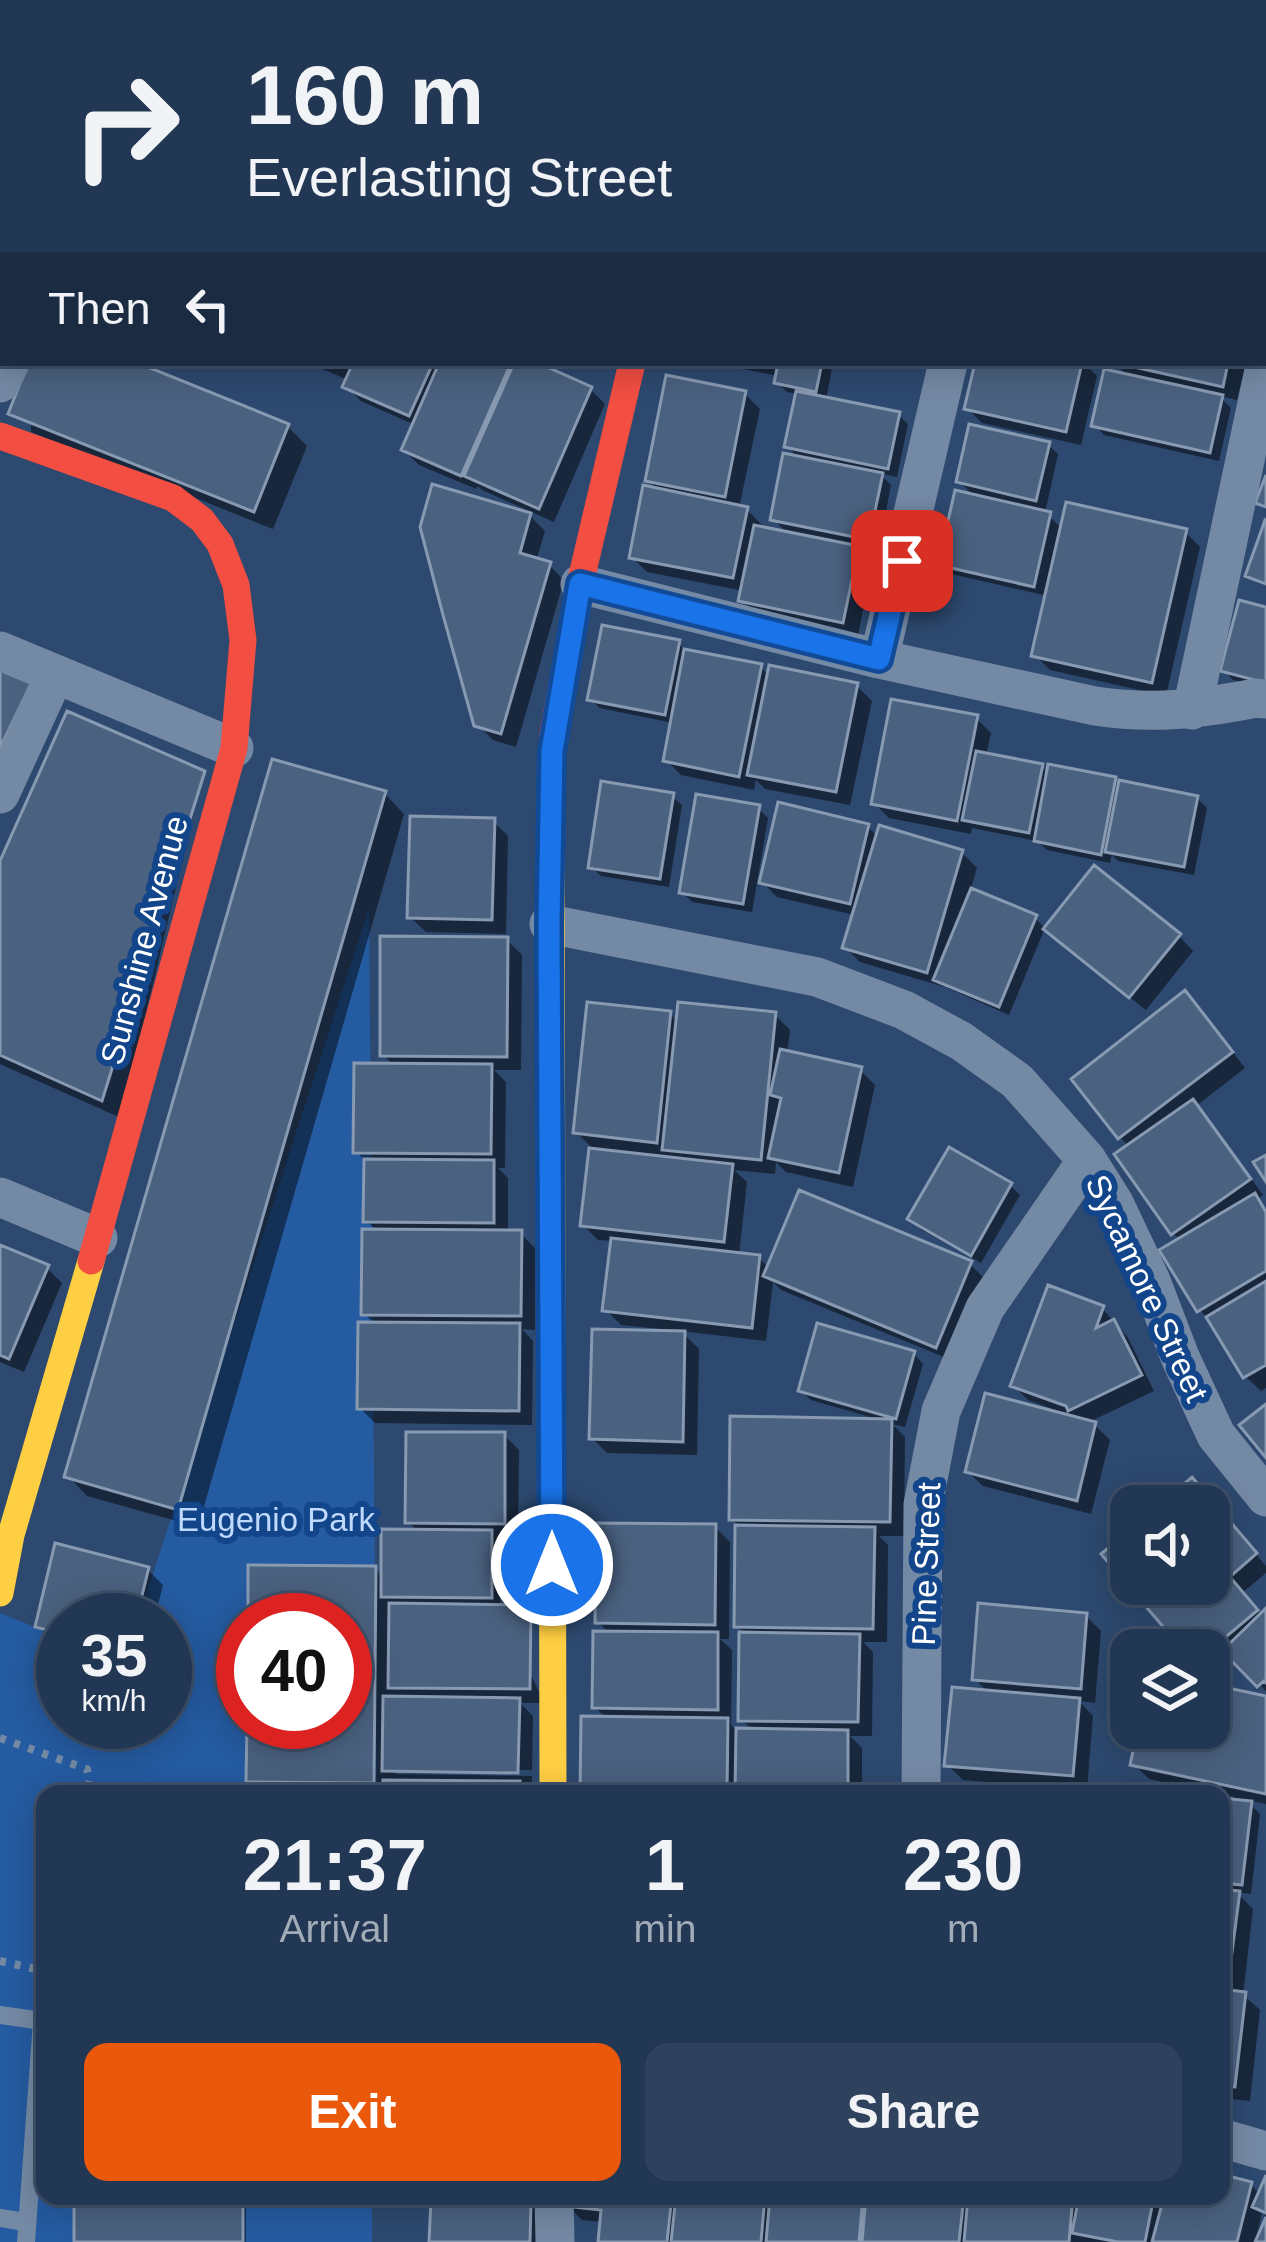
<!DOCTYPE html>
<style>
:root{--surface:#223753;--page:#2e425d;--text:#f1f3f6;--muted:#a2acb8;--line:#3f516a;--accent:#ea580c}
body{margin:0;font-family:Helvetica,sans-serif;background:var(--page);color:var(--text);height:100vh;display:flex;flex-direction:column;font-size:45px;white-space:nowrap}
*{box-sizing:border-box;margin:0}
p{font-size:39px;color:var(--muted)}
.icon{flex:none;width:66px;height:66px;fill:none;stroke:currentColor;stroke-width:2;stroke-linecap:round;stroke-linejoin:round}
.map{position:relative;flex:1;overflow:hidden}
.drawer{position:absolute;left:36px;top:1785px;width:1194px;height:420px;display:flex;flex-direction:column;background:var(--surface);border-radius:24px;box-shadow:0 6px 30px #0003,0 0 0 3px var(--line)}
.drawer>*{flex:none}
.top-card{position:absolute;left:0px;top:0px;width:1266px;height:366px;box-shadow:0 6px 30px #0003,0 0 0 3px var(--line);background:#223753;color:var(--text);overflow:hidden}
.fabs{position:absolute;left:1110px;top:1485px;display:grid;gap:24px}
.fabs a{display:grid;place-items:center;width:120px;height:120px;border-radius:24px;background:var(--surface);box-shadow:0 6px 30px #0003,0 0 0 3px var(--line);font-size:60px}
.speed{position:absolute;left:36px;top:1593px;display:flex;gap:24px;font-size:60px;font-weight:700;text-align:center}
.speed>*{display:grid;place-content:center;width:156px;height:156px;border-radius:50%;background:var(--surface);box-shadow:0 6px 30px #0003,0 0 0 3px var(--line);line-height:1}
.speed small{font-size:30px;font-weight:400}
.speed .limit{border:18px solid #d22;background:#fff;color:#111}
.pin{position:absolute;display:grid;place-items:center;width:102px;height:102px;color:#fff;margin:-51px;border-radius:24px;box-shadow:0 6px 18px #0006}
.me{position:absolute;width:132px;margin:-66px;rotate:0deg;stroke-linejoin:round;filter:drop-shadow(0 0 9px #0008)}
.turn{display:flex;align-items:center;gap:42px;height:252px;padding:0 48px;font-size:54px}
.turn .icon{width:156px;height:156px;stroke-width:2.5}
.turn b{display:block;font-size:84px;line-height:102px}
.then{display:flex;align-items:center;height:114px;padding:0 48px;background:#0003;gap:24px;font-size:45px}
.eta{display:flex;justify-content:space-evenly;align-items:center;height:204px;text-align:center}
.eta b{font-size:72px;font-weight:800;line-height:84px}
.action{display:flex;gap:24px;margin-top:auto;padding:24px 48px}
.action a{flex:1;height:138px;border-radius:24px;background:var(--accent);color:#fff;font-size:48px;font-weight:800;line-height:138px;text-align:center}
.action a+a{background:var(--page);color:var(--text)}
.map>svg:first-child{display:block}
.green{fill:#255ba1;fill-rule:evenodd}
.shadow{fill:#0007}
.building{fill:#4a617f;stroke:#889ab2;stroke-width:3}
.lines{fill:none;stroke-linecap:round;stroke-linejoin:round}
.path{stroke:#7489a4;stroke-width:8;stroke-dasharray:6 9;stroke-linecap:butt}
.lane{stroke:#7489a4;stroke-width:18}
.street{stroke:#7489a4;stroke-width:39}
.slow{stroke:#ffcf43;stroke-width:27}
.jam{stroke:#f24e42;stroke-width:27}
.route-casing{stroke:#114b97;stroke-width:30}
.route{stroke:#1a73e8;stroke-width:21}
.labels{text-anchor:middle;dominant-baseline:central;stroke-width:12;stroke-linejoin:round;paint-order:stroke}
.street-label{font-size:33px;fill:#fff;stroke:#12458a}
.park-label{font-size:33px;fill:#bfdafc;stroke:#12458a}
</style>
<div class="map">
<svg width="1266" height="2242" viewBox="0 0 1266 2242">
<rect width="100%" height="100%" fill="#2d496f"/>
<path class="green" d="M369,908L377,1794H45V2196H372V2242H0V1613L35,1627L63,1634V1722H165V1620H138ZM243,1620H345V1722H243Z"/>
<path class="shadow" d="M536,0H695L694,3H543Z
M763,0H876L875,3H762Z
M1190,0H1266L1264,249L1263,3H1190Z
M0,297L3,299V324L0,329Z
M32,363H130L287,426L307,446L273,529L31,432Z
M308,363H532L590,389L605,404L554,522L482,490L478,486L476,489L419,465L404,450L415,425L361,401L346,386L348,380Z
M712,363H833L826,400L898,415L908,424L897,477L879,473L891,485L879,548L851,542L872,563L858,636L757,615L742,600L744,591L647,572L632,557L660,492L648,480L745,394L760,409L739,508L746,509L761,524L760,529L789,535L773,519L800,459L788,447L798,394L787,392L777,382L778,376Z
M978,363H1084L1097,376L1081,445L982,423L967,408Z
M1115,363H1246L1237,400L1219,396L1231,408L1219,461L1104,435L1095,425L1129,378Z
M1048,445L1058,454L1045,513L1063,529L1185,532L1200,547L1166,696L1050,670L1035,655L1048,596L951,574L941,564L976,498L959,481Z
M530,516L545,531L536,561L549,565L564,580L516,747L493,740L477,724L423,527Z
M1266,610V688L1233,680L1224,670Z
M678,643L688,653L761,667L769,676L857,686L872,701L850,805L765,789L756,780L754,790L681,775L666,760L673,723L600,708L590,699Z
M976,718L991,733L986,756L1042,767L1049,775L1115,780L1118,783L1197,798L1207,808L1194,875L1118,861L1112,855L1110,863L1047,850L1037,841L972,828L971,834L889,818L874,803Z
M203,773L121,1118L0,1064V869Z
M385,794L404,814L198,1527L87,1496L68,1476Z
M672,796L682,805L669,887L601,876L591,867Z
M758,808L768,818L752,912L692,902L682,892Z
M493,821L508,836L506,934L426,932L410,917Z
M867,826L878,837L962,853L977,868L970,891L1035,918L1045,928L1009,1015L945,987L860,962L845,947L855,915L777,897L760,880Z
M1179,936L1193,951L1146,1010L1061,943Z
M505,938L522,955L521,1070H494L506,1082L505,1168H498L508,1178V1233H520L535,1248V1330L522,1329L533,1341L532,1425L375,1423L360,1408L375,1325L364,1313L378,1232L366,1220L367,1162L356,1152L394,1066L383,1054Z
M1200,1009L1245,1068L1196,1106L1208,1118L1263,1195L1257,1200L1266,1209V1388L1261,1391L1246,1377L1214,1325L1200,1310L1163,1251L1181,1241L1173,1233L1129,1147L1120,1137Z
M670,1014L678,1023L775,1015L790,1030L787,1054L860,1070L875,1085L853,1187L786,1172L776,1162L775,1174L734,1170L747,1182L739,1255L759,1258L769,1268L970,1264L985,1279L951,1360L781,1290L773,1282L766,1341L681,1331L699,1349L697,1455L607,1453L592,1438L661,1334V1329L621,1325L606,1310L613,1241L598,1240L583,1225L592,1148L576,1132Z
M1010,1185L1020,1195L981,1263L920,1229L911,1219Z
M0,1248L47,1268L62,1283L24,1372L0,1362Z
M1102,1308L1128,1338L1154,1391L1087,1423L1095,1425L1110,1440L1091,1514L983,1486L968,1472L1057,1415L1058,1411L1028,1400L1013,1385Z
M914,1354L923,1364L905,1427L892,1424L905,1437L904,1536H879L888,1545L887,1642H863L873,1652L872,1736H850L862,1748V1794H583L607,1719L595,1707L610,1634L598,1622L715,1527L730,1542L729,1639H720L732,1650L731,1725L737,1731H753L741,1719L742,1631L737,1625L738,1525L732,1519L877,1419L811,1400L801,1391Z
M504,1435L519,1450L518,1538L496,1537L501,1542L500,1607L544,1703H520L533,1716L532,1770L396,1768V1774L532,1776V1787L521,1786L528,1794H262L249,1781L250,1722H345V1620H251L375,1569L384,1578L418,1532L408,1521Z
M1207,1496L1266,1566V1573L1242,1593L1262,1616L1266,1612V1691L1233,1658L1211,1676L1209,1650H1187L1105,1555L1131,1533V1584H1209V1506H1163Z
M148,1570L163,1585L154,1620H63V1644L53,1641L38,1626Z
M1086,1616L1101,1631L1095,1703L1079,1701L1093,1716L1087,1790L963,1780L948,1765L989,1693L975,1679Z
M1209,1687L1266,1699V1804L1246,1800L1260,1814L1251,1894L1236,1892L1253,1909L1243,1995L1260,2010L1250,2101L1221,2098V1801L1233,1802L1234,1797L1149,1779L1134,1764L1141,1728H1209Z
M1221,2177L1251,2185L1261,2195L1266,2183V2216L1262,2213L1256,2239L1259,2240L1266,2224V2242H601L603,2222L582,2220L567,2205L568,2196H1221Z
M77,2196H246V2242H77Z
M397,2196H544V2242H432L433,2208L408,2207Z"/>
<path class="building" d="M84,0H203V3H84Z
M218,0H282L281,3H218Z
M289,0H363V3H289Z
M568,0H675L674,3H566Z
M760,0H828L842,3H759Z
M1056,0H1169V3H1056Z
M1187,0H1266V32L1263,31V3H1187Z
M1263,43L1266,44V93L1263,106Z
M3,169V220L0,217V172Z
M28,363H138L289,424L254,512L8,414Z
M353,363H433L409,416L342,387Z
M439,363H511L461,476L401,450Z
M514,363H538L592,387L539,509L464,476Z
M778,363H822L816,392L774,383Z
M975,363H1082L1066,432L964,409Z
M1116,363H1228L1223,387Z
M1104,369L1223,395L1210,453L1091,426Z
M666,375L746,391L725,497L645,481Z
M796,391L900,412L888,469L784,447Z
M969,424L1050,442L1036,501L956,482Z
M783,453L883,473L869,540L770,520Z
M1266,475V507L1255,503Z
M432,484L531,513L520,553L551,562L501,734L474,726L443,615L420,527Z
M643,485L748,507L733,578L629,558Z
M955,490L1051,512L1034,587L938,565Z
M1066,502L1187,529L1152,683L1031,656Z
M1265,520L1266,521V584L1245,576Z
M754,525L859,546L843,623L738,601Z
M1239,600L1266,607V683L1220,671Z
M602,625L680,640L665,715L587,700Z
M684,649L762,664L739,777L663,761Z
M0,663L34,678L0,748Z
M769,665L858,683L836,792L747,775Z
M891,699L978,715L957,821L871,804Z
M67,711L205,771L102,1101L0,1055V861Z
M976,751L1043,764L1029,833L962,820Z
M272,759L386,791L178,1510L64,1477Z
M1048,764L1116,777L1101,855L1034,841Z
M1119,780L1198,796L1184,867L1105,852Z
M601,781L674,793L660,879L588,868Z
M696,794L760,805L743,904L679,893Z
M778,802L869,824L850,904L759,883Z
M410,816L495,818L492,920L407,918Z
M879,825L963,850L927,973L842,948Z
M1094,865L1181,934L1129,998L1043,929Z
M971,888L1037,915L999,1007L933,980Z
M380,936L508,937L507,1057L380,1056Z
M1185,990L1233,1052L1118,1139L1071,1079Z
M587,1002L671,1011L657,1143L573,1133Z
M678,1002L776,1012L761,1160L662,1150Z
M780,1049L862,1067L839,1173L768,1158L781,1098L770,1095Z
M354,1063L492,1064L491,1154L353,1153Z
M1193,1099L1251,1179L1171,1235L1114,1154Z
M949,1147L1012,1183L971,1256L907,1219Z
M589,1148L733,1164L724,1242L580,1226Z
M1266,1155V1182L1253,1162Z
M364,1159L494,1160V1223L363,1222Z
M799,1190L972,1261L936,1348L763,1276Z
M1255,1193L1266,1212V1271L1197,1312L1159,1250Z
M362,1229L522,1230L521,1316L361,1315Z
M611,1238L760,1255L752,1328L602,1311Z
M0,1245L49,1265L9,1359L0,1355Z
M1266,1281V1365L1243,1378L1206,1317Z
M1048,1285L1104,1306L1096,1328L1114,1319L1142,1375L1068,1411L1066,1406L1010,1386Z
M358,1322L520,1323L519,1411L357,1409Z
M817,1323L915,1351L896,1419L798,1391Z
M592,1329L685,1331L683,1442L589,1439Z
M985,1393L1096,1422L1077,1501L965,1472Z
M1266,1404V1458L1239,1425Z
M730,1416L892,1419L890,1522L729,1520Z
M406,1432H505V1524L405,1523Z
M1192,1477L1257,1553L1230,1577L1258,1610L1209,1651L1183,1650L1101,1554L1131,1529V1584H1209V1506H1158Z
M596,1523L716,1524L715,1625L595,1623Z
M735,1525L875,1527L873,1629L734,1627Z
M381,1529L492,1530V1598L381,1597Z
M55,1543L149,1567L136,1620H63V1634L35,1627Z
M248,1565L376,1566L374,1783L246,1782L247,1722H345V1620H248Z
M389,1603L531,1605L530,1689L388,1688Z
M978,1603L1087,1613L1081,1689L972,1680Z
M1266,1608V1683L1264,1681L1257,1687L1222,1651Z
M593,1631L718,1632V1710L592,1708Z
M739,1632L860,1634L858,1722L738,1721Z
M1209,1684L1266,1696V1794L1130,1765L1138,1728H1209Z
M952,1687L1080,1698L1073,1776L944,1766Z
M383,1696L520,1698L518,1773L382,1771Z
M581,1716L728,1718L727,1794H580Z
M736,1728L848,1730V1794H735Z
M383,1780L520,1781V1794H383Z
M1221,1798L1252,1801L1242,1885L1221,1883Z
M1221,1889L1240,1891L1228,1983L1221,1982Z
M1221,1989L1246,1992L1235,2087L1221,2086Z
M1221,2174L1252,2182L1237,2242H1152L1164,2196H1221Z
M1266,2175V2213L1252,2207Z
M74,2196H243V2242H74Z
M565,2196H672L667,2242H598L601,2210L564,2206Z
M676,2196H765L761,2242H671Z
M770,2196H863L859,2242H766Z
M866,2196H964L959,2242H862Z
M968,2196H1073L1069,2242H964Z
M1079,2196H1154L1145,2242H1118L1072,2233Z
M431,2199L531,2203L530,2242H429Z
M1266,2217V2242H1255Z"/>
<g class="lines">
<path class="path" d="M0,1738L87,1769L90,1780L87,1794
M0,1961L45,1971"/>
<path class="lane" d="M0,15L3,14
M0,2015L42,2021L26,2242
M0,2218L25,2222"/>
<path class="street" d="M52,0V3
M527,0L534,3
M720,3V0
M1032,3L1033,0
M0,383L10,363
M580,584L879,659L1095,706C1153,715 1199,709 1256,698L1266,699
M0,651L234,748
M879,659L948,363
M1192,710L1266,361
M0,794L55,674
M549,924L817,977L904,1010L961,1041L1017,1081L1087,1160L1114,1203L1151,1281L1180,1357L1216,1435L1266,1497
M0,1197L98,1238
M921,1794L923,1505L941,1411L985,1308L1087,1160
M1221,2138L1266,2151
M554,2196L555,2242"/>
<path class="slow" d="M551,841L553,1794
M0,1593L11,1535L91,1261"/>
<path class="jam" d="M0,436L173,498L202,520L220,544L236,585L243,640L234,748L91,1261
M551,841L553,734L580,584L632,363"/>
</g>
<g class="lines">
<g class="route-casing">
<path id="route" d="M552,1565L549,924L552,751L580,584L879,659L902,561"/>
</g>
<use href="#route" class="route"/>
</g>
<g class="labels">
<g class="street-label">
<text transform="translate(144 940) rotate(-75)">Sunshine Avenue</text>
<text transform="translate(1147 1288) rotate(65)">Sycamore Street</text>
<text transform="translate(926 1564) rotate(-88)">Pine Street</text>
</g>
<g class="park-label">
<text x="276" y="1519">Eugenio Park</text>
</g>
</g>
</svg>
<div class="fabs">
<a><svg class="icon" aria-label="sound" viewBox="0 0 24 24"><path d="M4 9h4l5-4v14l-5-4H4zM17 9q2 3 0 6"/></svg></a>
<a><svg class="icon" aria-label="layers" viewBox="0 0 24 24"><path d="M12 4l9 5-9 5-9-5zM3 14l9 5 9-5"/></svg></a>
</div>
<div class="speed"><div>35<small>km/h</small></div><div class="limit">40</div></div>
<div class="pin" style="left:902px;top:561px;background:#d93025"><svg class="icon" aria-label="arrive" viewBox="0 0 24 24"><path d="M6 21V4h12l-3 4 3 4H6"/></svg></div>
<svg class="me" style="left:552px;top:1565px" viewBox="-20 -20 40 40"><circle r="17" fill="#1a73e8" stroke="#fff" stroke-width="3"/><path d="M0-11L8 9 0 5-8 9z" fill="#fff"/></svg>
<div class="top-card">
<div class="turn"><svg class="icon" aria-label="right" viewBox="0 0 24 24"><path d="M7 20v-9h11M14 6l5 5-5 5"/></svg><div><b>160 m</b>Everlasting Street</div></div>
<div class="then">Then<svg class="icon" aria-label="left" viewBox="0 0 24 24"><path d="M17 20v-9H6M10 6l-5 5 5 5"/></svg></div>
</div>
<section class="drawer">
<div class="eta">
<div><b>21:37</b><p>Arrival</p></div>
<div><b>1</b><p>min</p></div>
<div><b>230</b><p>m</p></div>
</div>
<div class="action"><a>Exit</a><a>Share</a></div>
</section>
</div>
